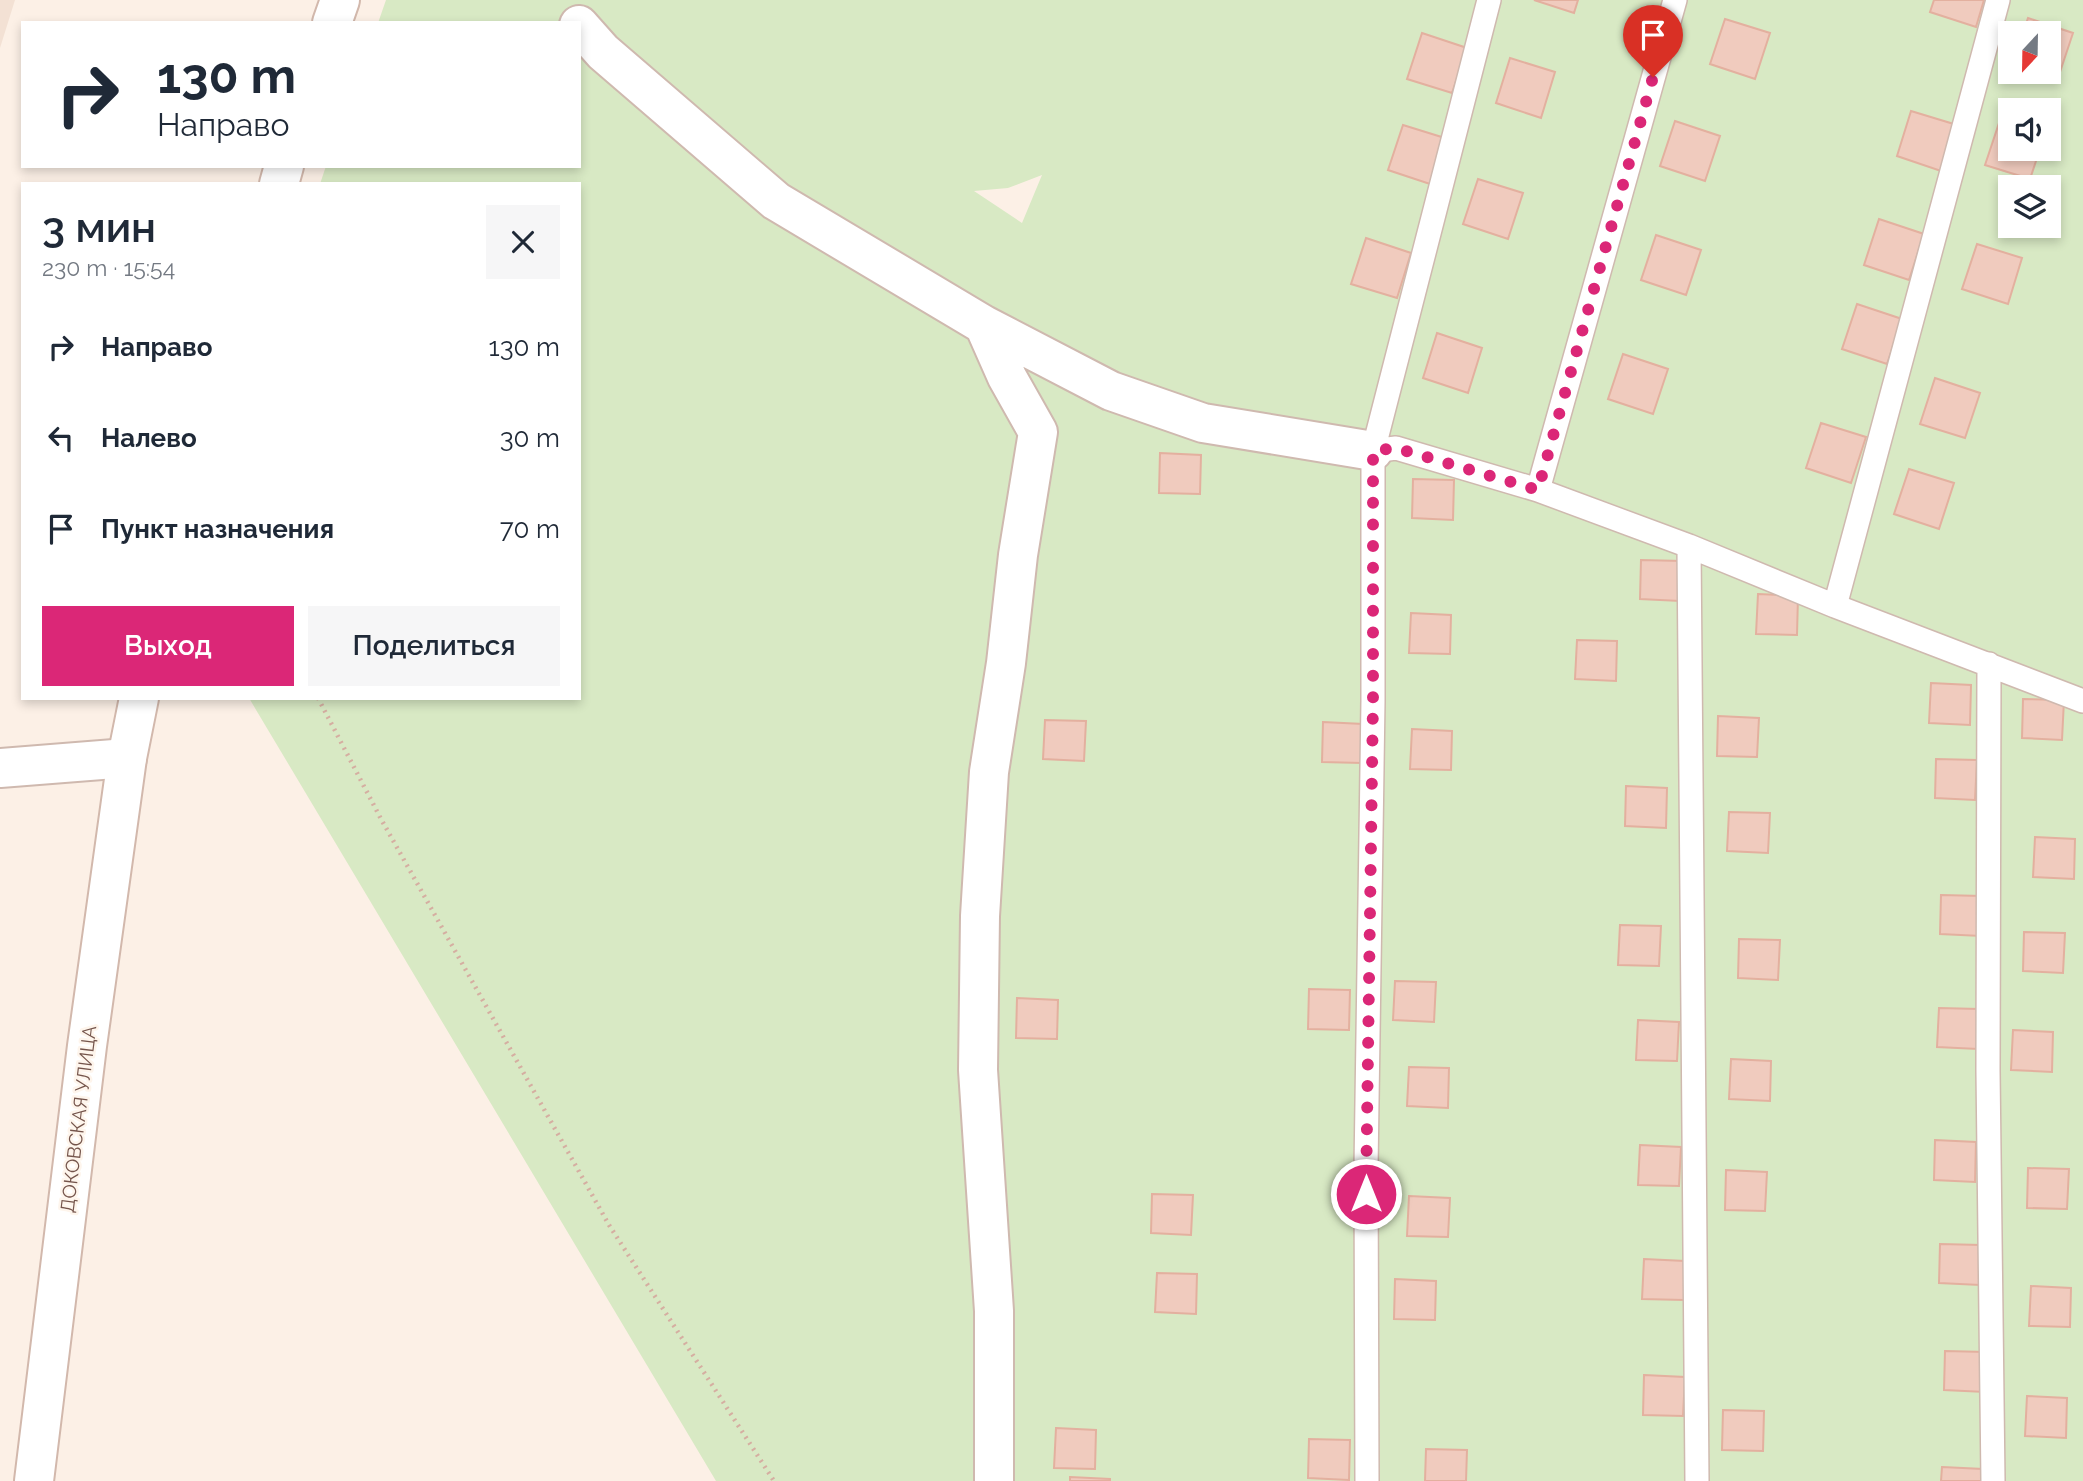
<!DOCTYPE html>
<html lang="ru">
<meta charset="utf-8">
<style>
:root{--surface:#fff;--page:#f6f6f7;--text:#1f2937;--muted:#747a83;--accent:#db2777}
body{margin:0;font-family:Raleway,sans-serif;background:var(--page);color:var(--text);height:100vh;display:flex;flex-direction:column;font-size:26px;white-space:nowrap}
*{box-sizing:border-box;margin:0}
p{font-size:23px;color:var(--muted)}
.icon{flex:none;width:38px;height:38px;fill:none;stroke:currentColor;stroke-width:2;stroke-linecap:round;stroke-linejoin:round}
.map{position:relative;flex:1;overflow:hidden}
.drawer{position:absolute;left:21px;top:182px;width:560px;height:518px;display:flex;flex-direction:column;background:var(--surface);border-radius:0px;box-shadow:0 4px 10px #0003}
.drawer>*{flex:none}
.guide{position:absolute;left:21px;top:21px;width:560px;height:147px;border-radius:0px;box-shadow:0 4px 10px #0003;background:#fff;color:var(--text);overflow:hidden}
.needle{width:46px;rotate:202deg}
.tools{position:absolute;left:1998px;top:21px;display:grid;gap:14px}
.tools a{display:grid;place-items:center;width:63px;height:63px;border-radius:0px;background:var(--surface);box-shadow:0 4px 10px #0003;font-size:35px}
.pin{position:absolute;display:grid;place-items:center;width:60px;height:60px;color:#fff;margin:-72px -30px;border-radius:50% 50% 50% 0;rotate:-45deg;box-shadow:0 0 7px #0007}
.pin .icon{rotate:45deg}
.me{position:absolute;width:77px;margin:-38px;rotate:0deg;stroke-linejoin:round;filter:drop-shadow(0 0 5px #0008)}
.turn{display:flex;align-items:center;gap:24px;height:147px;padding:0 21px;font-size:32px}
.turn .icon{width:91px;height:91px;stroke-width:2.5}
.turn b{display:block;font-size:49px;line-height:60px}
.round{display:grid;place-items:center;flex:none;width:74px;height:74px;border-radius:0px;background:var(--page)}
.summary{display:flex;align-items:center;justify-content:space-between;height:119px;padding:0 21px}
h1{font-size:42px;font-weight:600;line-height:52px}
.primary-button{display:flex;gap:14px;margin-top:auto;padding:14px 21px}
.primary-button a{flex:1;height:80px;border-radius:0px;background:var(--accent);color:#fff;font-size:28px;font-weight:600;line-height:80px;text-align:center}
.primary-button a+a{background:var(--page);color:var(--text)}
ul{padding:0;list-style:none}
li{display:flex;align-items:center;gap:21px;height:91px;padding:0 21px}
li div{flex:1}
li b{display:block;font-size:26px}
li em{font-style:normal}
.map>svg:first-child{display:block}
.residential{fill:#f3e1d4}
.green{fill:#d8e9c4;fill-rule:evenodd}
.building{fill:#f0cbbe;stroke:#e3b09f;stroke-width:2}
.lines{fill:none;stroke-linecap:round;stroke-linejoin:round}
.lane-casing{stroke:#cfb9af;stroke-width:26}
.street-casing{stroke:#cfb9af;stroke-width:42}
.secondary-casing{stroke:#d2b8ac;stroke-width:42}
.path{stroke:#d5aea1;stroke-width:4.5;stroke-dasharray:2 5;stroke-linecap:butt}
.lane{stroke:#fff;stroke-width:23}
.street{stroke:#fff;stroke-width:38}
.secondary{stroke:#fff;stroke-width:38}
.route{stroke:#db2777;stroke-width:12;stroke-dasharray:0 21.6}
.labels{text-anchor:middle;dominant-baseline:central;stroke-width:5;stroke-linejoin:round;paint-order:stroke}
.street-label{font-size:19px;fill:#74544b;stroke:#fef5ec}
</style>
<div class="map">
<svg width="2083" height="1481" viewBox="0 0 2083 1481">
<rect width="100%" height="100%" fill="#fcf0e6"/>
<path class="residential" d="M0,0H15L0,48Z"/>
<path class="green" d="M386,0H2083V1481H716L249,698H579V184H320L326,166H579V23H378ZM2011,33H2049V72H2011ZM2011,110H2049V149H2011ZM1042,175L1022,223L974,191L1008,188ZM2011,187H2049V226H2011Z"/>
<path class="building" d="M1534,0H1578L1574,13Z
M1934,0H1984L1976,27L1930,12Z
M2028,18L2073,33L2058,78L2037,72H2049V33H2023Z
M1725,19L1770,33L1755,79L1710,64Z
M1422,33L1467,48L1452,93L1407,79Z
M1510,58L1555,72L1541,118L1496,103Z
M1911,111L1957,125L1941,171L1897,156Z
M2000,120L2011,123V149H2040L2030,179L1985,165Z
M1675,121L1720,136L1705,181L1660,166Z
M1403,125L1448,139L1433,185L1388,170Z
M1478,179L1523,193L1508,239L1463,224Z
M1879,219L1924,234L1909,280L1864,265Z
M1656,235L1701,250L1686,295L1641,280Z
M1366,238L1411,253L1397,298L1351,284Z
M1977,244L2022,258L2008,304L1962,289Z
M1857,304L1902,319L1887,364L1842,349Z
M1437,333L1482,348L1468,393L1423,378Z
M1623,354L1668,369L1653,414L1608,399Z
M1935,378L1980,393L1965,438L1920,424Z
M1821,423L1866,437L1851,483L1806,468Z
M1160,453L1201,455L1200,494L1159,493Z
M1909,469L1954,483L1939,529L1894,514Z
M1413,479L1454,480L1453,520L1412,518Z
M1641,560L1682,561L1680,601L1640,599Z
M1758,594L1798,596L1797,635L1756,634Z
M1411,613L1451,615L1450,654L1409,653Z
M1577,640L1617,641L1616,681L1575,679Z
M1931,683L1971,685L1970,725L1929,723Z
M2023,699L2064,700L2062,740L2022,738Z
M1718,716L1759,718L1757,757L1717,756Z
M1045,720L1086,721L1084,761L1043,759Z
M1323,722L1363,724L1362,763L1322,762Z
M1412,729L1452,731L1451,770L1410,769Z
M1936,759L1977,760L1975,800L1935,798Z
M1626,786L1667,788L1666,828L1625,826Z
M1729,812L1770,813L1768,853L1727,851Z
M2035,837L2075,839L2074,879L2033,877Z
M1941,895L1982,896L1981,936L1940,934Z
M1620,925L1661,926L1659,966L1618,965Z
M2024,932L2065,933L2063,973L2023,971Z
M1739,939L1780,940L1778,980L1738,978Z
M1395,981L1436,982L1434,1022L1393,1020Z
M1309,989L1350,990L1349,1030L1308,1029Z
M1017,998L1058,1000L1057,1039L1016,1038Z
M1939,1008L1979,1009L1978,1049L1937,1047Z
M1638,1020L1679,1022L1677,1061L1636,1060Z
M2013,1030L2053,1032L2052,1072L2011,1070Z
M1731,1059L1771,1061L1770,1101L1729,1099Z
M1409,1067L1449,1068L1448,1108L1407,1106Z
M1935,1140L1976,1142L1975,1182L1934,1180Z
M1640,1145L1681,1147L1679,1186L1638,1185Z
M2028,1168L2069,1169L2067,1209L2027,1208Z
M1726,1170L1767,1172L1765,1211L1725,1210Z
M1152,1194L1193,1195L1191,1235L1151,1233Z
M1409,1196L1450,1198L1448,1237L1407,1236Z
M1940,1244L1981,1245L1980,1285L1939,1283Z
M1644,1259L1685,1261L1684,1300L1642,1299Z
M1157,1273L1197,1274L1196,1314L1155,1312Z
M1395,1279L1436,1281L1435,1320L1394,1319Z
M2031,1286L2071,1288L2070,1327L2029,1326Z
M1945,1351L1986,1352L1985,1392L1944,1390Z
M1644,1375L1685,1377L1683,1416L1643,1415Z
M2027,1396L2067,1398L2066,1438L2025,1436Z
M1723,1410L1764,1411L1763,1451L1722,1450Z
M1056,1428L1096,1430L1095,1469L1054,1468Z
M1309,1439L1350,1440L1349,1480L1308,1478Z
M1426,1449L1467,1450L1466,1481H1425Z
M1942,1467L1983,1469L1982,1481H1941Z
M1070,1477L1110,1479V1481H1070Z"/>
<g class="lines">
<g class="lane-casing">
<path id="lane" d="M1373,451L1396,448L1538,490L1689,546L1835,606L2083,701
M1538,490L1675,0
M1689,546L1697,1481
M1835,606L1998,0
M1989,664L1988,1071L1993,1481
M1367,1481L1366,1168L1373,701V451L1489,0"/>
</g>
<g class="street-casing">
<path id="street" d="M579,25L603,52L776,201L984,325L1111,391L1203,423L1373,451
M984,325L1007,377L1038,432L1018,555L1006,663L989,772L980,916L978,1070L994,1311V1481
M0,768L127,758"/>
</g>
<g class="secondary-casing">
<path id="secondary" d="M332,23L340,0
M279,184L284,166
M34,1481L87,1046L127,758L139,698"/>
</g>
<path class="path" d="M318,698L381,819L609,1225L774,1481"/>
<use href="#lane" class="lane"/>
<use href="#street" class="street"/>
<use href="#secondary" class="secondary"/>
</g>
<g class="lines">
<path class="route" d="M1366,1194L1373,701V451L1396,448L1538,490L1653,77"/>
</g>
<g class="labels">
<g class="street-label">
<text transform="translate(78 1119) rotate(-83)">ДОКОВСКАЯ УЛИЦА</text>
</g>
</g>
</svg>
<div class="tools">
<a><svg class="needle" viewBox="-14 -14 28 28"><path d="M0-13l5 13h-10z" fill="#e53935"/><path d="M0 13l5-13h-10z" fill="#747a83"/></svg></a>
<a><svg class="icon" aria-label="sound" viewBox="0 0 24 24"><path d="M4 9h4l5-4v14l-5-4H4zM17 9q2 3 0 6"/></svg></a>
<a><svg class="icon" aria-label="layers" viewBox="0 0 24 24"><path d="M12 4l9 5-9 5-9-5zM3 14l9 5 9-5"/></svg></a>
</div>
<div class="pin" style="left:1653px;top:77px;background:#d93025"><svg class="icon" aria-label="arrive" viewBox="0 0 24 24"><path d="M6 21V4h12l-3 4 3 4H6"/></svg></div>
<svg class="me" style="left:1366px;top:1194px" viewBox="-20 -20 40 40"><circle r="17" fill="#db2777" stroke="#fff" stroke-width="3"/><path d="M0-11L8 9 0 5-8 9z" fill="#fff"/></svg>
<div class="guide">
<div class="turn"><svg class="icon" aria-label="right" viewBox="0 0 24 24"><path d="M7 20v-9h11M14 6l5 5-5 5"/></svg><div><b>130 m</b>Направо</div></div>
</div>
<section class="drawer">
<div class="summary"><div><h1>3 мин</h1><p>230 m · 15:54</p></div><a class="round"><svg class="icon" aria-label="close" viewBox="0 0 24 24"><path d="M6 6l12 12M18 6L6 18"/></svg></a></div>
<ul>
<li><svg class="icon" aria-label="right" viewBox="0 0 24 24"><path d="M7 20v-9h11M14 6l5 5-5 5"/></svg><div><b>Направо</b></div><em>130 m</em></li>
<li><svg class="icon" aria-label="left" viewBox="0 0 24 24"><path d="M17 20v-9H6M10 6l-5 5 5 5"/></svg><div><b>Налево</b></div><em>30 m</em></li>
<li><svg class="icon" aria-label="arrive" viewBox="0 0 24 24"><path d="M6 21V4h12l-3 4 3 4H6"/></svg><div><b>Пункт назначения</b></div><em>70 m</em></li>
</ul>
<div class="primary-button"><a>Выход</a><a>Поделиться</a></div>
</section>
</div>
